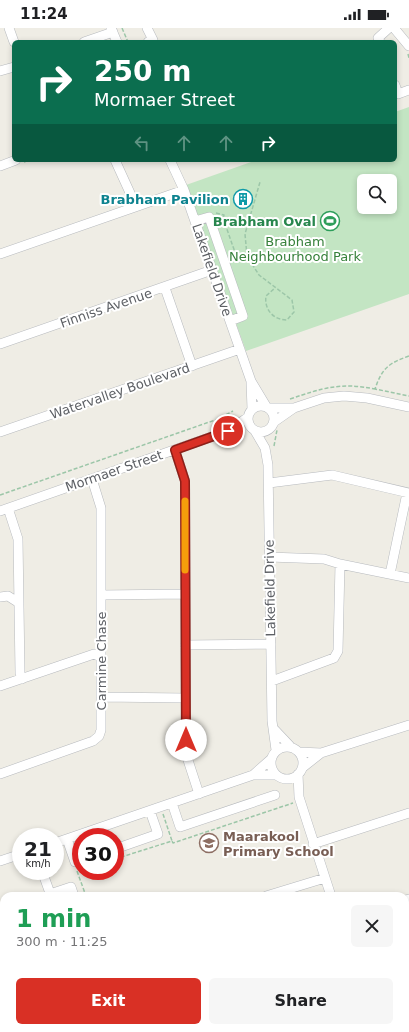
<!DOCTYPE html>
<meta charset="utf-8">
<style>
:root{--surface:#fff;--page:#f6f6f6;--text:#202124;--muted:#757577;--accent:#d93025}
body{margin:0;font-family:"DejaVu Sans",sans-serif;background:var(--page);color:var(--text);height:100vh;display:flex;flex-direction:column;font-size:15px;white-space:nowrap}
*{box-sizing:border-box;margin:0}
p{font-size:13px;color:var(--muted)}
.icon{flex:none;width:22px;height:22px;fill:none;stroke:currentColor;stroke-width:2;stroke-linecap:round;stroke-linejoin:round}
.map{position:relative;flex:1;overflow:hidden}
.sheet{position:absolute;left:0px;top:864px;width:409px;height:140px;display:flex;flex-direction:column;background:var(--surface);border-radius:12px 12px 0 0;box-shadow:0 2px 6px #0003}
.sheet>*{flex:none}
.top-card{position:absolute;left:12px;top:12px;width:385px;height:122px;border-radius:6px;box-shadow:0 2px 6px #0003;background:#0b6e4f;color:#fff;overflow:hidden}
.fabs{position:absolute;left:357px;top:146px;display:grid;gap:8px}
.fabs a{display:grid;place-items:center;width:40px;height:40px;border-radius:6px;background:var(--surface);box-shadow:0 2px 6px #0003;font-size:20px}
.speed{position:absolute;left:12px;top:800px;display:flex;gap:8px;font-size:20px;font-weight:700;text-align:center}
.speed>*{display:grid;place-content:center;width:52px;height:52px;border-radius:50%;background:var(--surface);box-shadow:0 2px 6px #0003;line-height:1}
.speed small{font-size:10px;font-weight:400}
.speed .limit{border:6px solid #d22;background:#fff;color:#111}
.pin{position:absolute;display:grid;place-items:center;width:34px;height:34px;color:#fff;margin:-17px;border:2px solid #fff;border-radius:50%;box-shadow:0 1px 4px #0007}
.me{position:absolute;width:44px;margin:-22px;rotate:0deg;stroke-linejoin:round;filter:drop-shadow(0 0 3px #0008)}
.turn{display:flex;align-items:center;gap:14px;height:84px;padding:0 16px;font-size:18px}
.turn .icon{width:52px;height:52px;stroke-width:2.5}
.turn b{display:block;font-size:28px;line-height:34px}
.lanes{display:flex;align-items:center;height:38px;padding:0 16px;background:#0003;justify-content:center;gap:20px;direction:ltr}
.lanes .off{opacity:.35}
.round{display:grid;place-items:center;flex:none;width:42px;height:42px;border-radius:6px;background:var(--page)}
.headline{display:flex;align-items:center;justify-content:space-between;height:68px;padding:0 16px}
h1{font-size:24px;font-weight:700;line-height:30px;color:#1e9e55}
.button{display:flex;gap:8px;margin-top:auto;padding:8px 16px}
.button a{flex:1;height:46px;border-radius:6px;background:var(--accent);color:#fff;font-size:16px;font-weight:700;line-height:46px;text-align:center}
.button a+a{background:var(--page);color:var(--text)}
.status{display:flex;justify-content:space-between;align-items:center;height:28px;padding:0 20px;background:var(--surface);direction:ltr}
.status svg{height:11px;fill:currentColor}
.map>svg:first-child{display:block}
.green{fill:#c3e5c3;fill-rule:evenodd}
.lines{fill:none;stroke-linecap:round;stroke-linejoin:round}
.minor-casing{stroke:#b7babe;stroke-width:10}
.path{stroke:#9cc6a8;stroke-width:1.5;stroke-dasharray:4 2;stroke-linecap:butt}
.minor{stroke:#fff;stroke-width:9}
.route-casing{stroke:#8d1f18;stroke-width:10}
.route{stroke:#d93025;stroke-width:7}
.slow{stroke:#f59e0b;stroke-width:7}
.labels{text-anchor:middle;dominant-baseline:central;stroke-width:4;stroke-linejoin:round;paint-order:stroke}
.culture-label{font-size:13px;font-weight:bold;fill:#0d838f;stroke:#fff;text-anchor:end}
.leisure-label{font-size:13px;font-weight:bold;fill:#27864d;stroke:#fff;text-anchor:end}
.park-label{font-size:13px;fill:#37813b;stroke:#fff}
.street-label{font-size:13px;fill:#5d6065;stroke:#fff}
.education-label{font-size:13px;font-weight:bold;fill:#785e54;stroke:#fff;text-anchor:start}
</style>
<div class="status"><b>11:24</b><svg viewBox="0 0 49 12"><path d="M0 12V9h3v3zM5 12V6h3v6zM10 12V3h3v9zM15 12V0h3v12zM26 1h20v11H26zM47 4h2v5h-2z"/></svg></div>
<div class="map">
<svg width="409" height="1004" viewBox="0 0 409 1004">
<rect width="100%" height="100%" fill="#efede5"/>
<path class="green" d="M409,79V266L246,323L186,157L257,132H395V84ZM364,153H390V179H364Z
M200,1000H308L310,1004H189Z"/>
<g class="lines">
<g class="minor-casing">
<path id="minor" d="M9,0L14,14
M111,0L117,14
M147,0L153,12L148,14
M394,0L409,18
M84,14L113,4
M380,14L378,10L389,0
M0,43L14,39
M395,57L398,66L409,62
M115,132L136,178
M170,132L184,162L251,353L266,378
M0,138L16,132
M195,193L209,189L243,288L230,293
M0,226L184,162
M165,260L192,338
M0,316L212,242
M251,354L252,381
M248 391a13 13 0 1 1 26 0a13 13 0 1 1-26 0Z
M269,380H294L324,370L344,368L367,370L409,379
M274,394L294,380
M255,403L265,420L268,437L272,693L276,722
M0,404L240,321
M175,422L185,453L186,726L199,766
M269,455L332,447L409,465
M8,480L18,511L20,645L22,651
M0,483L228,403L247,390
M269,529L324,531L340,536L409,550
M390,546L407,465
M101,567L185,566
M0,569L8,568L19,575
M185,617L271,616
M272,653L334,630L338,623L340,536
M0,658L94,626L101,629
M101,669L185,670
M273,700L290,718
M271 735a16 16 0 1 1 32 0a16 16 0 1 1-32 0Z
M299,724L321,725
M302,740L321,725L409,697
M0,746L93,713L99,708L101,702V480L92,451
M298,746L299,769L331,868
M253,747L271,731
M172,775L180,799L275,767
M67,811L75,834L81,832
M55,815L253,747H276
M313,816L409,785
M115,821L158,806L150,783
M0,833L21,826
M42,843L51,868
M50,866L71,859L74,868
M266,868L325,850
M405,872L409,871
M0,920L4,918
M405,960L409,959
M95,1000L96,1004
M377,1000L378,1004
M13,1004L25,1000"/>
</g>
<path class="path" d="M122,0L128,14
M408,26L409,30
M24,134L29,132
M216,185L224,187L223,190L247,197
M223,190L237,230
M247,228L245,206L260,154
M233,232L247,228L259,247L292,272L294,284L287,292C273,292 264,281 266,268L275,260
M409,328C389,335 382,340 375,361L409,368
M290,371C323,360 340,354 375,361
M274,418L277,402
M0,467L218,391L233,383
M163,786L172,813
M115,831L172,813L173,815L293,775
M77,843L86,868
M303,1000L305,1004
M200,1004L212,1000"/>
<use href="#minor" class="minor"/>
</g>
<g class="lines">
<g class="route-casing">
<path id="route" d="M186,712L185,453L175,422L228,403"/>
</g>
<use href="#route" class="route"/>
<path class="slow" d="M185,473V542"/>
</g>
<defs>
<g id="building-ring" transform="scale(1)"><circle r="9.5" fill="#fff" stroke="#0f9aa8" stroke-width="1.5"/><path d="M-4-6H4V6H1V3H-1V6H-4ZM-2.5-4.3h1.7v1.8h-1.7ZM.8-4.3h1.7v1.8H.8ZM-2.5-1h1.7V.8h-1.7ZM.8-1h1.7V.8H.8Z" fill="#0f9aa8"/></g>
<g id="stadium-ring" transform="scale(1)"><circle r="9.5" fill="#fff" stroke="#2e9e5b" stroke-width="1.5"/><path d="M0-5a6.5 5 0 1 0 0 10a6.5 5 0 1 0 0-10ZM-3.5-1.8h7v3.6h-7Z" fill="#2e9e5b"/></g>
<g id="school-ring" transform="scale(1)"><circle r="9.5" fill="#fff" stroke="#8d6e63" stroke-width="1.5"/><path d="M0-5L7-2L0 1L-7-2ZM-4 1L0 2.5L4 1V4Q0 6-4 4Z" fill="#8d6e63"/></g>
</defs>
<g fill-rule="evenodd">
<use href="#building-ring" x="243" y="171"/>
<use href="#stadium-ring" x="330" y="193"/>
<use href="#school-ring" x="209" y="815"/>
</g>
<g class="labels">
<g class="culture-label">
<text x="229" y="171">Brabham Pavilion</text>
</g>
<g class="leisure-label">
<text x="316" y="193">Brabham Oval</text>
</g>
<g class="park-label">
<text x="295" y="213">Brabham<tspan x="295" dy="15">Neighbourhood Park</tspan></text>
</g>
<g class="street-label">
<text transform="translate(212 242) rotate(71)">Lakefield Drive</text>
<text transform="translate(106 280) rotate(-19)">Finniss Avenue</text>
<text transform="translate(120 363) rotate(-19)">Watervalley Boulevard</text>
<text transform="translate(114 443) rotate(-19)">Mormaer Street</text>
<text transform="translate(270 560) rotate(-91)">Lakefield Drive</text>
<text transform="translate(101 633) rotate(-90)">Carmine Chase</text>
</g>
<g class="education-label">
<text x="223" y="808">Maarakool<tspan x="223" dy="15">Primary School</tspan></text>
</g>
</g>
</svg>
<div class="fabs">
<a><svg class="icon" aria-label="search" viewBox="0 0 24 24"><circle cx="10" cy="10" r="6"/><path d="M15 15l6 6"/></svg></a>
</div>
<div class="speed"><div>21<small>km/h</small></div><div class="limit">30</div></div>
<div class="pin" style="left:228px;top:403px;background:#d93025"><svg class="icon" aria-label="arrive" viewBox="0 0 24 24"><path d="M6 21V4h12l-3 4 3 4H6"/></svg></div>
<svg class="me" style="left:186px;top:712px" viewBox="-20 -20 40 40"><circle r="19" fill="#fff"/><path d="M0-13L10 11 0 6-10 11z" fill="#d93025"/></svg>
<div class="top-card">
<div class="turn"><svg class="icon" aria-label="right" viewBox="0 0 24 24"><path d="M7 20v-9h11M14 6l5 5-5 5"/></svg><div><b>250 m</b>Mormaer Street</div></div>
<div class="lanes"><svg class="icon off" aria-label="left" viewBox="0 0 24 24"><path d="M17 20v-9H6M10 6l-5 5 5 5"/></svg><svg class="icon off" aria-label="ahead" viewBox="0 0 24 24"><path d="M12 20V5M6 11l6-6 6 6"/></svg><svg class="icon off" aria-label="ahead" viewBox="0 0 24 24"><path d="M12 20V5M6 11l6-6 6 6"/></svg><svg class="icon" aria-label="right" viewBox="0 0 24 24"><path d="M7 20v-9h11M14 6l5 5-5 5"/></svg></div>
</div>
<section class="sheet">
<div class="headline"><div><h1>1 min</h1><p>300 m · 11:25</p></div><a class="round"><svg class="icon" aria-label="close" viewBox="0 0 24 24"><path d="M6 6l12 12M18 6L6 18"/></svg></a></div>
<div class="button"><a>Exit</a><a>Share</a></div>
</section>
</div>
